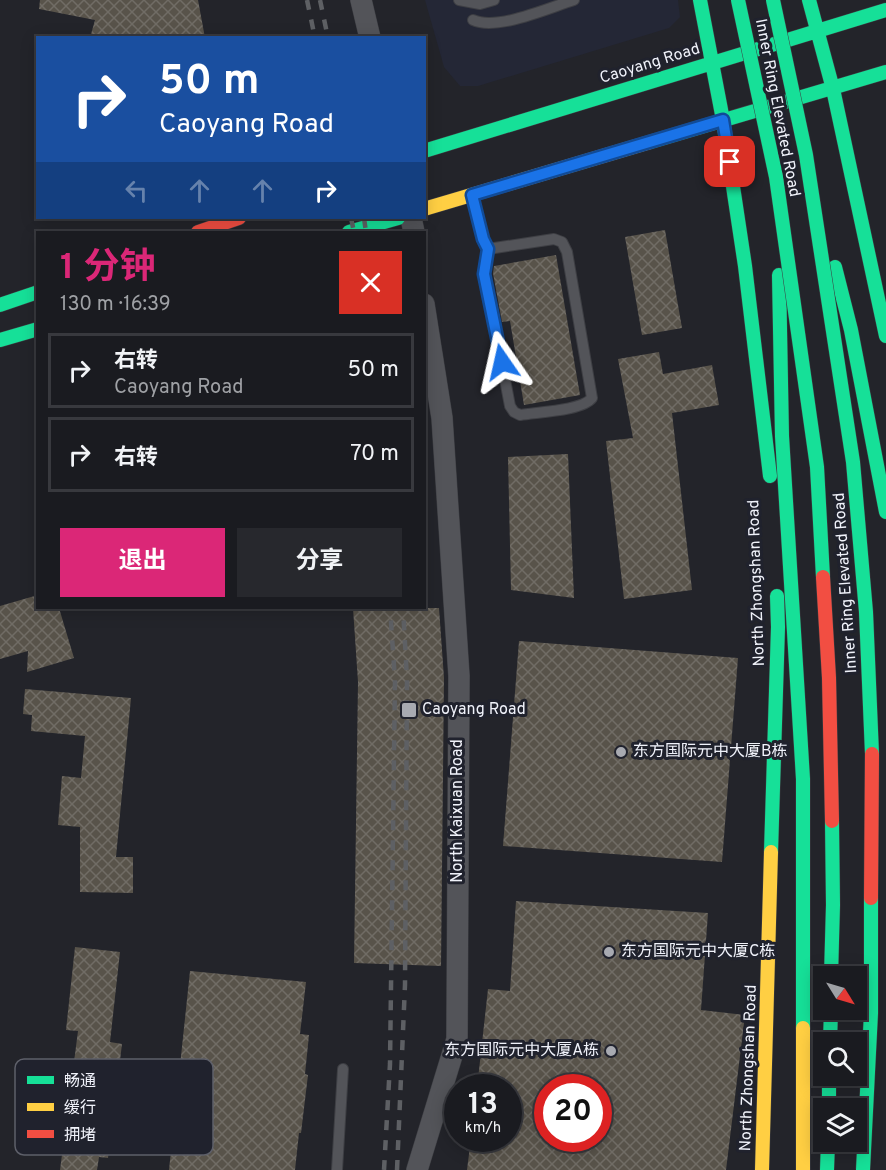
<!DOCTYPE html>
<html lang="zh">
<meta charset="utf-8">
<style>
:root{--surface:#1a1b20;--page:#27282d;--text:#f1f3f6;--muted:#9fa1a5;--line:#38393e;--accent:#db2777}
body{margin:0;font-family:Overpass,"Noto Sans SC",sans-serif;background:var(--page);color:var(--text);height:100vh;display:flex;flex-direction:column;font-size:22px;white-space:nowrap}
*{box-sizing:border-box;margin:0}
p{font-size:20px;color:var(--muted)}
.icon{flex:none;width:33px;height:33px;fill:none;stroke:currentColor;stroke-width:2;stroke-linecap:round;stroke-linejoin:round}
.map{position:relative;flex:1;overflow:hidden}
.side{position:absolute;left:36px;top:231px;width:390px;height:378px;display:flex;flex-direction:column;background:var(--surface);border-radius:0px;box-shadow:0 3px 15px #0003,0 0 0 2px var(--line)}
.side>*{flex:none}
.banner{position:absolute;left:36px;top:36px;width:390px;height:183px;border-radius:0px;box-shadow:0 3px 15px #0003,0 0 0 2px var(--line);background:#1a4fa0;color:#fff;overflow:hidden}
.needle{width:39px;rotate:127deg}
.buttons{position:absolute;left:813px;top:966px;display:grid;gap:12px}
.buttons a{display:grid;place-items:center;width:54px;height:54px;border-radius:0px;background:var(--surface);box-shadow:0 3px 15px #0003,0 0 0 2px var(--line);font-size:30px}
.speed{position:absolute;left:444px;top:1074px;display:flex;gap:12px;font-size:30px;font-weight:700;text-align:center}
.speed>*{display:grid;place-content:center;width:78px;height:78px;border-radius:50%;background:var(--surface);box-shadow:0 3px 15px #0003,0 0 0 2px var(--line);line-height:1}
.speed small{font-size:15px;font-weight:400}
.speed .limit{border:9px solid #d22;background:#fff;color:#111}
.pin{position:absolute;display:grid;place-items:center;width:51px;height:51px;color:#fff;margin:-26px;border-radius:12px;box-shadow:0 3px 9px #0006}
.me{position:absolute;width:66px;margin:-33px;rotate:349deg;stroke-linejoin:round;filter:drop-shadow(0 0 4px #0008)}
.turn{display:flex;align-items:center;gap:21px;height:126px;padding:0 24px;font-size:27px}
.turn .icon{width:78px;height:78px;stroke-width:2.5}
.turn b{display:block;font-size:42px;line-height:51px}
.lanes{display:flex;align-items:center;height:57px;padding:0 24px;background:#0003;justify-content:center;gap:30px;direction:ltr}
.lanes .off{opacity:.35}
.round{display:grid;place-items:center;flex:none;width:63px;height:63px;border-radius:0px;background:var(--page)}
.summary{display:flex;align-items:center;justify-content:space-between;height:102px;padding:0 24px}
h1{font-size:36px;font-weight:700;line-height:45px;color:var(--accent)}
.primary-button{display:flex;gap:12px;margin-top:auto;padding:12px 24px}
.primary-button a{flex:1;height:69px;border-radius:0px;background:var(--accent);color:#fff;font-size:24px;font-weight:700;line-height:69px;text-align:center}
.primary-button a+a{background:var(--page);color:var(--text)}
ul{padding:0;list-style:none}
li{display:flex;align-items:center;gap:18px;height:75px;margin:0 12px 9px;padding:0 12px;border:3px solid var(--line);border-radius:0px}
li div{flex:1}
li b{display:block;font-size:22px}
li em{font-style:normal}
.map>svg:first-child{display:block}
.built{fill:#242736}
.building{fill:url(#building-cross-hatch);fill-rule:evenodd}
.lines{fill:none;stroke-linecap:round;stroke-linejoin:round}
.lane-casing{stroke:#3e3f44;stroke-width:12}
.street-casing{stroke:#3e3f44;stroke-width:22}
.fast-casing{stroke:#3e3f44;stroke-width:15}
.slow-casing{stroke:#3e3f44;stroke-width:15}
.jam-casing{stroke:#3e3f44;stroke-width:15}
.lane{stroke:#535459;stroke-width:10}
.street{stroke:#535459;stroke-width:21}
.fast{stroke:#16e098;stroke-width:14}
.slow{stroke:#ffcf43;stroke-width:14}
.jam{stroke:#f24e42;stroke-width:14}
.rail{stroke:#5e6064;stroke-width:4.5;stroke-dasharray:10 10;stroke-linecap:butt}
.fast-bridge-casing{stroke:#3e3f44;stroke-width:15;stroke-linecap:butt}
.jam-bridge-casing{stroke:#3e3f44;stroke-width:15;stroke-linecap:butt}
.fast-bridge{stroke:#16e098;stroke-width:14}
.jam-bridge{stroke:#f24e42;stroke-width:14}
.route-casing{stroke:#114b97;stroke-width:15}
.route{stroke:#1a73e8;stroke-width:10}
.poi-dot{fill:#a8aab1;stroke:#20222d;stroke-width:2}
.labels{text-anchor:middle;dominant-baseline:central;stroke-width:6;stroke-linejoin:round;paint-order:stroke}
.street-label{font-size:16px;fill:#f0f2fa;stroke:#20222d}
.poi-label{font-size:16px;fill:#f0f2fa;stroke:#20222d;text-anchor:start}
.key{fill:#20222d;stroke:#5e606a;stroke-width:1.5}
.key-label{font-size:16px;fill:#f0f2fa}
</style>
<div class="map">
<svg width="886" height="1170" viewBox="0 0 886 1170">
<defs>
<pattern id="building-cross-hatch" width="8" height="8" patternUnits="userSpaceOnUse" patternTransform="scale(1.5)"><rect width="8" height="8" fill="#58534a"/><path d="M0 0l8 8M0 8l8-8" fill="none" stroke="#706c65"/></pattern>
</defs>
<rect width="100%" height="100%" fill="#23242a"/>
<path class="built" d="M425,0H678L680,17L669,28L478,86H460L444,67Z"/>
<path class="building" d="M40,0H198L205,38H90L95,20L39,9Z
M665,230L682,328L642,335L625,237Z
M556,255L580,395L524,405L510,321L502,322L493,273L494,266Z
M659,352L663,374L712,365L719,405L672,413L692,590L624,599L606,441L633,438L618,359Z
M568,454L574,598L511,590L508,457Z
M38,595V608H59L74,658L27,672L28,651L0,659V606Z
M353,608H439L444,678L441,966L354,963L358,682Z
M519,641L738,658L722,862L503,846Z
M25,689L131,698L116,857H133V893L80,892V827L58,825L62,776L81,778L85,736L31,731L32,715L23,714Z
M516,901L708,913L701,1010L745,1015L726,1170H467L471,1138H508V1088H477L488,989L510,991ZM548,1088H598V1138H548Z
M75,947L120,952L110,1042L122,1044L108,1158L99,1157L97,1170H60L78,1031L66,1030Z
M190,971L306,982L300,1034L309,1035L305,1074L308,1075L301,1133H299L295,1170H169Z"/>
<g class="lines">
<g class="lane-casing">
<path id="lane" d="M459,0L480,4L494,0
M473,20C497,31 548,8 574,0
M472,199L483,239L488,249L554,239L562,242L567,252L592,398C582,411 536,412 520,415L514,412L510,406L485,274L488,249
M337,1170L343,1069"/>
</g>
<g class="street-casing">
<path id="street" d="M361,0L370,38
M411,218L414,232
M417,1170L457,1039L459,676L442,418L424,304"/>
</g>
<g class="fast-casing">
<path id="fast" d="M700,0L723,120L745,266L770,476
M809,0L833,89L886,336
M650,142L886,72
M424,151L886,10
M349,232L398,218
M835,267L851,330L886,512
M779,275L782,436L803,779V1028
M0,305L38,292
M0,340L38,329
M771,852L778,627L777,596
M830,1042L831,1010
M829,1076V1108
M827,1170L828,1142"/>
</g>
<g class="slow-casing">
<path id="slow" d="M424,209L650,142
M803,1028V1170
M762,1170L771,852"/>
</g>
<g class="jam-casing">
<path id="jam" d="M198,232L239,218"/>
</g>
<use href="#lane" class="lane"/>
<use href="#street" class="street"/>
<use href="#fast" class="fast"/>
<use href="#slow" class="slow"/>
<use href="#jam" class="jam"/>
<path class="rail" d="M307,0L315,38
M320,0L328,38
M351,218L354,232
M364,218L366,232
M384,1170L390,1064L395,680L390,608
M397,1170L405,985L407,679L403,608"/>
<g class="fast-bridge-casing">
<path id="fast-bridge" d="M738,0L776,177L817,467L823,577
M773,0L806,155L853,462L866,612L872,754
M831,976L833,905L832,821
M863,1170L871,1013V898"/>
</g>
<g class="jam-bridge-casing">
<path id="jam-bridge" d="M823,577L829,678L832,821
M871,898L872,754"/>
</g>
<use href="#fast-bridge" class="fast-bridge"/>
<use href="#jam-bridge" class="jam-bridge"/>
</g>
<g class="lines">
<g class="route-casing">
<path id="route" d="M502,362L484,274L488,249L483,239L472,195L723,120L730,162"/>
</g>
<use href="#route" class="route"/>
</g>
<g class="poi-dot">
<rect x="401" y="702" width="16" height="16" rx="3"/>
<circle cx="621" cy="752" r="6"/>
<circle cx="609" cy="952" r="6"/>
<circle cx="611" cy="1051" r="6"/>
</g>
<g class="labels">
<g class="street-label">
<text transform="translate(650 64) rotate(-17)">Caoyang Road</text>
<text transform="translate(777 108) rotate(79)">Inner Ring Elevated Road</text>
<text transform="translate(757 583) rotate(-92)">North Zhongshan Road</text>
<text transform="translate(846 583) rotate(-94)">Inner Ring Elevated Road</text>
<text transform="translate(458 811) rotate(-90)">North Kaixuan Road</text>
<text transform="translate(749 1068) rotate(-88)">North Zhongshan Road</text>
</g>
<g class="poi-label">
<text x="422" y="710">Caoyang Road</text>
<text x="633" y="752">东方国际元中大厦B栋</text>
<text x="621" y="952">东方国际元中大厦C栋</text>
<text x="599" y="1051" text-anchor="end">东方国际元中大厦A栋</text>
</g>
</g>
<rect x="15" y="1059" width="198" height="96" rx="9" class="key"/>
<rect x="27" y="1076" width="27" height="8" fill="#16e098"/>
<rect x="27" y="1103" width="27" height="8" fill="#ffcf43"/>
<rect x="27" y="1130" width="27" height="8" fill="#f24e42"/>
<g class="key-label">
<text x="64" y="1086">畅通</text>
<text x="64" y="1113">缓行</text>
<text x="64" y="1140">拥堵</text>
</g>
</svg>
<div class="buttons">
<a><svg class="needle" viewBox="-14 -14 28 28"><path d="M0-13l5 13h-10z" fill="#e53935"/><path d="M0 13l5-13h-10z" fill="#9fa1a5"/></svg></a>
<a><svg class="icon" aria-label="search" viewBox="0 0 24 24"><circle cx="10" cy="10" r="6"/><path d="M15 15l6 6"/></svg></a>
<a><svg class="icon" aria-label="layers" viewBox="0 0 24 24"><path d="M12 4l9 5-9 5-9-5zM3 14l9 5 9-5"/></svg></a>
</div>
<div class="speed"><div>13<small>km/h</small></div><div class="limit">20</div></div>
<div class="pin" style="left:730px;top:162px;background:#d93025"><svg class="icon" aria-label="arrive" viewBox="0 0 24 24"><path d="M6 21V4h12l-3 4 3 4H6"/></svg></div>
<svg class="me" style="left:502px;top:362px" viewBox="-20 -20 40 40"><path d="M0-17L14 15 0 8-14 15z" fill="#1a73e8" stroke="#fff" stroke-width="4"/></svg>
<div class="banner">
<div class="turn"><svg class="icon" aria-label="right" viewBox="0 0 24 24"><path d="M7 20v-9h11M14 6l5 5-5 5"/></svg><div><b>50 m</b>Caoyang Road</div></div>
<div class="lanes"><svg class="icon off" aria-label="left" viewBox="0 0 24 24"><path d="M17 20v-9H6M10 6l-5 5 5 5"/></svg><svg class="icon off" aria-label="ahead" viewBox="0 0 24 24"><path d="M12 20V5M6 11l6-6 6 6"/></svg><svg class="icon off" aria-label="ahead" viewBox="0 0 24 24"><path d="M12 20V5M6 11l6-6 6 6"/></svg><svg class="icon" aria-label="right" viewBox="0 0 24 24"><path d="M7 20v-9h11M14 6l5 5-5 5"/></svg></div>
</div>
<section class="side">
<div class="summary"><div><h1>1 分钟</h1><p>130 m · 16:39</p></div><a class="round" style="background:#d93025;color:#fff"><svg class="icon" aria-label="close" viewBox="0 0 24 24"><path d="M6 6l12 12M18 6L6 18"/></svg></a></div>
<ul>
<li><svg class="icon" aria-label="right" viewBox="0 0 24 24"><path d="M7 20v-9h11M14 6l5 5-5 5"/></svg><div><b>右转</b><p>Caoyang Road</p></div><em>50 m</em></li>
<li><svg class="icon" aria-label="right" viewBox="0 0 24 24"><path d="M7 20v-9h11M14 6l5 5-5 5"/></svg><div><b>右转</b></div><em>70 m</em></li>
</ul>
<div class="primary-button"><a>退出</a><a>分享</a></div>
</section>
</div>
